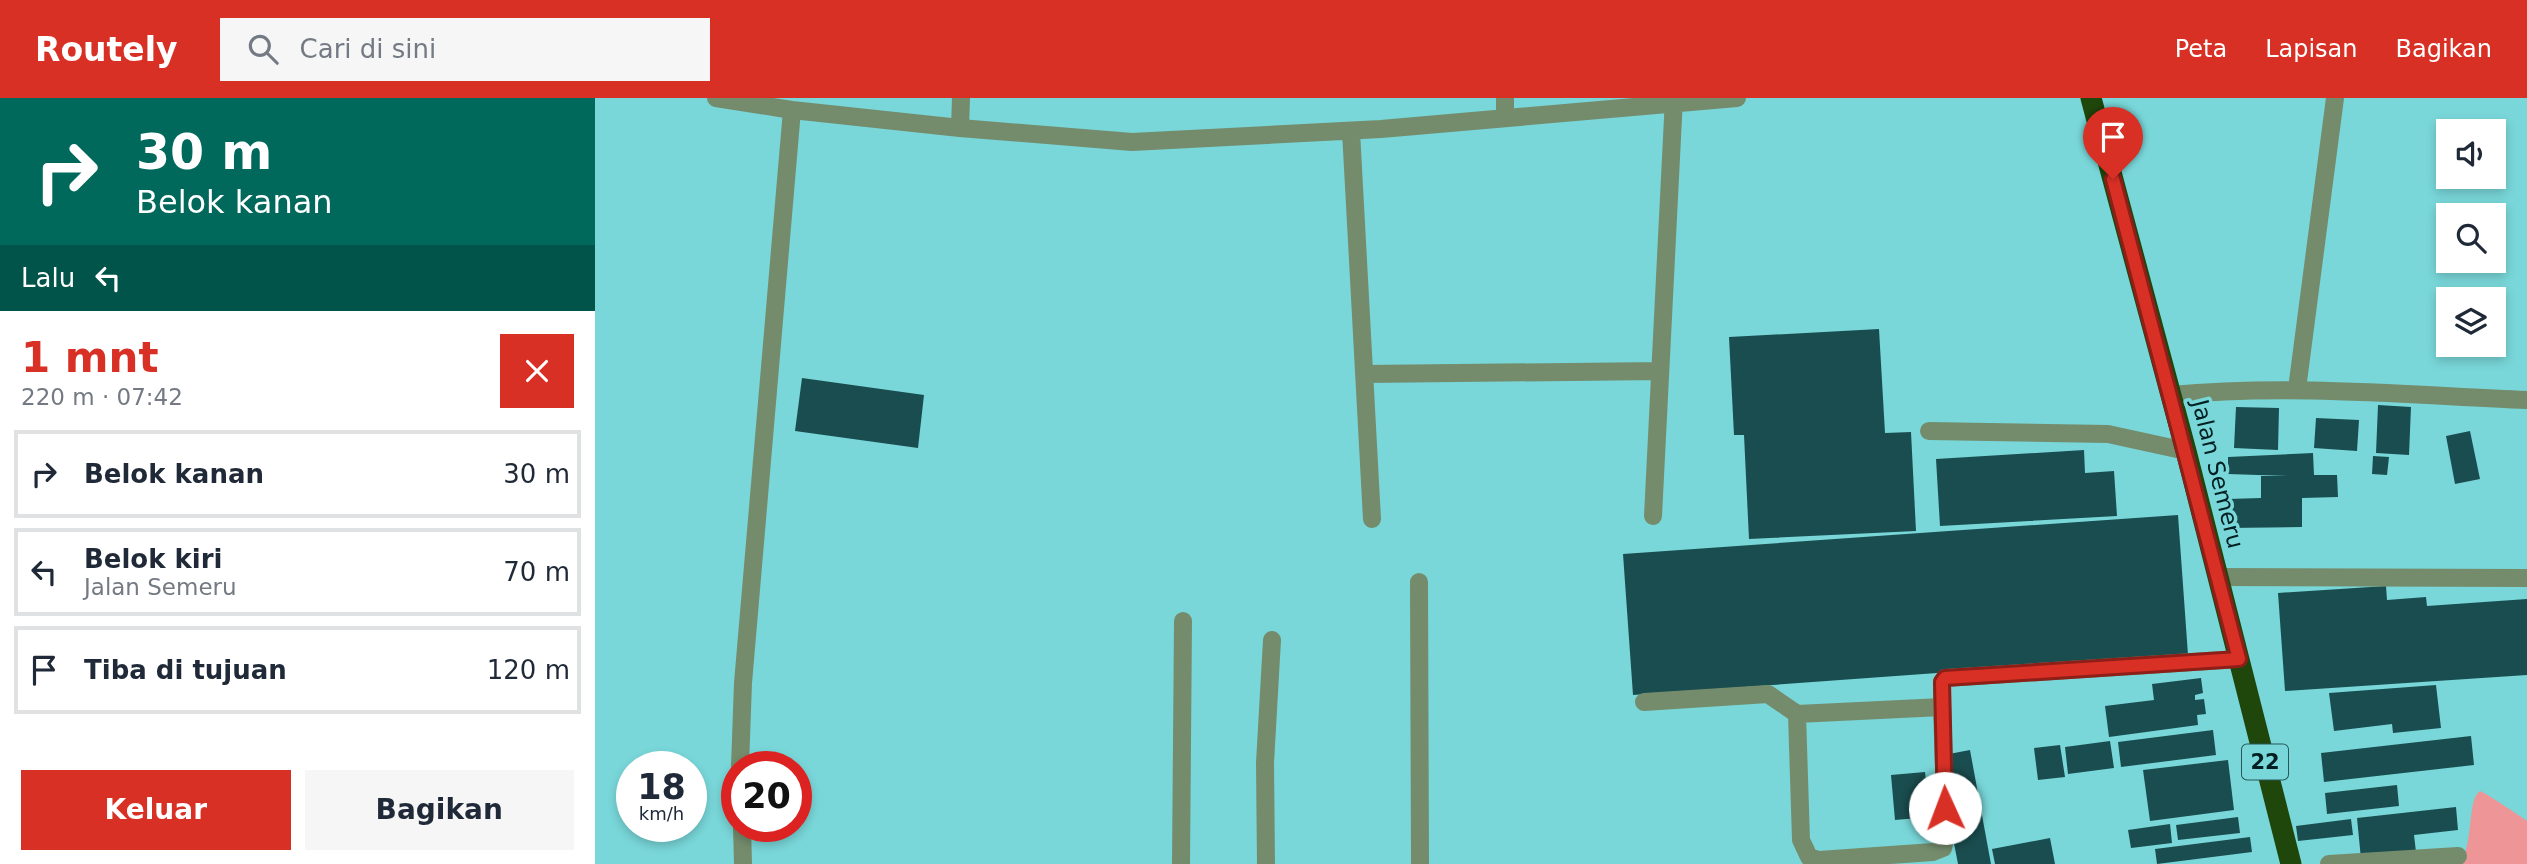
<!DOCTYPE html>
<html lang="id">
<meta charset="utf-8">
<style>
:root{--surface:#fff;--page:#f6f6f7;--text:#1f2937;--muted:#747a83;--line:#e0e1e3;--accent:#d93025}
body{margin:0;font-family:"DejaVu Sans",sans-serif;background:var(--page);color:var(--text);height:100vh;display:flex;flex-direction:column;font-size:26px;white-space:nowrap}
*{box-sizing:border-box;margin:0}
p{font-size:23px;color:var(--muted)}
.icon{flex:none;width:38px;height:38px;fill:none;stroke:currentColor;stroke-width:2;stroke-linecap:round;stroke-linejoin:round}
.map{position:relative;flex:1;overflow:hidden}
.drawer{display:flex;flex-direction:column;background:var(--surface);width:595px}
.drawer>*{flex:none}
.top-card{background:#00695c;color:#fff;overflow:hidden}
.controls{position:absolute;left:1841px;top:21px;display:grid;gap:14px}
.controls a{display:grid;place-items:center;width:70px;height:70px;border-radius:0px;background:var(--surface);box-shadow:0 4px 10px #0003;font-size:35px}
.speed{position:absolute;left:21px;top:653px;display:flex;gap:14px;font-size:35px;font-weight:700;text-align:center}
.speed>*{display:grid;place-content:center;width:91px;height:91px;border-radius:50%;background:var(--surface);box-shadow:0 4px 10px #0003;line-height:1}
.speed small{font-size:18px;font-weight:400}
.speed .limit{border:10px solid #d22;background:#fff;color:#111}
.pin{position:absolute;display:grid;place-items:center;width:60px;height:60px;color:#fff;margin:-72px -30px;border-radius:50% 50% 50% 0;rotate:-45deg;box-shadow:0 0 7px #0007}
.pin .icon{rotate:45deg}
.me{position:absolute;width:77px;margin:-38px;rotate:358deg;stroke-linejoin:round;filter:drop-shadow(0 0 5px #0008)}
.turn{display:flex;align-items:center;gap:24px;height:147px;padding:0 21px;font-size:32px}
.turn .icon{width:91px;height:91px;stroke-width:2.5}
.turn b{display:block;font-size:49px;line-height:60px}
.then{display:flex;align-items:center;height:66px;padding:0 21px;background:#0003;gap:14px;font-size:26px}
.round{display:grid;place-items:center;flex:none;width:74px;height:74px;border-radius:0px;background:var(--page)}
.summary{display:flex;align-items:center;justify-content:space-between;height:119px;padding:0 21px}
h1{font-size:42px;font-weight:700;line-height:52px;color:var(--accent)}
.primary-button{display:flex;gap:14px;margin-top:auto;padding:14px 21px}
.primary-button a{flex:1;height:80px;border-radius:0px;background:var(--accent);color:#fff;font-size:28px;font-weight:700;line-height:80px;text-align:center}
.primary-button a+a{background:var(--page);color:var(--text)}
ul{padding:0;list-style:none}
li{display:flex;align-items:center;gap:21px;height:88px;margin:0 14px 10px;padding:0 7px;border:4px solid var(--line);border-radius:0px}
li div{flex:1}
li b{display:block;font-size:26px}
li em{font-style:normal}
header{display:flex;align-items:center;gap:42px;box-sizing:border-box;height:98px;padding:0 35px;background:var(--accent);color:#fff}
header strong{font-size:33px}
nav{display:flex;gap:38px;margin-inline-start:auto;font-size:24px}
.search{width:490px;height:63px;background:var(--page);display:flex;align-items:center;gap:18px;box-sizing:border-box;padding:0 24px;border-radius:0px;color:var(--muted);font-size:26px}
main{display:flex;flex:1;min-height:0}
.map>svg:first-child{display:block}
.green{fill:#ee9598}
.building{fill:#1a4d4f}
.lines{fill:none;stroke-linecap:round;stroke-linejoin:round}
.minor{stroke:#748c6c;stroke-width:18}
.highway{stroke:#1f470c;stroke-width:21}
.route-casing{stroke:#8d1f18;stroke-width:18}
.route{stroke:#d93025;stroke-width:12}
.labels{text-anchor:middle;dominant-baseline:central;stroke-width:7;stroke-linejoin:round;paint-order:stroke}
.shield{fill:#79d7d9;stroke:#265758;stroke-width:2}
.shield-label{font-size:21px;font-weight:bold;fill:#022021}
.street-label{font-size:23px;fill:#022021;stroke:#79d7d9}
</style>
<header>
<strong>Routely</strong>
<div class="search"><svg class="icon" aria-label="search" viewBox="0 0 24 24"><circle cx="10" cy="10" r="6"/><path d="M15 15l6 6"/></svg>Cari di sini</div>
<nav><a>Peta</a><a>Lapisan</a><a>Bagikan</a></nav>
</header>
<main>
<section class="drawer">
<div class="top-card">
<div class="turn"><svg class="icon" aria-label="right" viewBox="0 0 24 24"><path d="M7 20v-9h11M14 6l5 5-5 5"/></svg><div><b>30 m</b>Belok kanan</div></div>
<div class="then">Lalu<svg class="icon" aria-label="left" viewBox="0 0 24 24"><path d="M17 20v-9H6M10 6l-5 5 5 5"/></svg></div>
</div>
<div class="summary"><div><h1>1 mnt</h1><p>220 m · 07:42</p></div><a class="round" style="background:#d93025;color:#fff"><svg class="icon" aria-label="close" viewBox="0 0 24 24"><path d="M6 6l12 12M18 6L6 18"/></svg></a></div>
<ul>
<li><svg class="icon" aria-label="right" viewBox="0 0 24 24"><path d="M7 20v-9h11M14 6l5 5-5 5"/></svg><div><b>Belok kanan</b></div><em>30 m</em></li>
<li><svg class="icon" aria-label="left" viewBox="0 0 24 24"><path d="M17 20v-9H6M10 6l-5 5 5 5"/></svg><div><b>Belok kiri</b><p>Jalan Semeru</p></div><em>70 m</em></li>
<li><svg class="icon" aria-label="arrive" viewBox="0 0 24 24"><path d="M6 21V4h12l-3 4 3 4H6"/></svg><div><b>Tiba di tujuan</b></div><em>120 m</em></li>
</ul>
<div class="primary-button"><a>Keluar</a><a>Bagikan</a></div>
</section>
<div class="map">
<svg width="1932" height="766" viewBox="0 0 1932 766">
<rect width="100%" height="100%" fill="#79d7d9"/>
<path class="green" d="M1885,693C1889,694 1927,719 1932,723V766H1865C1879,745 1872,701 1885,693Z"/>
<path class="building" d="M1284,231L1290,335L1316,334L1321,433L1154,441L1149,337H1139L1134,239Z
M207,280L329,297L323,350L200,333Z
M1783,307L1816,309L1814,357L1781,355Z
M1641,309L1684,310L1683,352L1639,350Z
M1721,320L1764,322L1762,353L1719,350Z
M1875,333L1885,381L1860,386L1851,338Z
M1489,352L1490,375L1519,373L1522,418L1345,428L1341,361Z
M1718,355L1719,377H1742L1743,399L1707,400V429L1633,430V401L1666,400V378H1694L1633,376V359Z
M1778,358L1794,359L1792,377L1777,376Z
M1583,417L1593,557L1038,597L1028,456Z
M1791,488L1792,502L1831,499L1832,508L1932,501V577L1690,593L1683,495Z
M1606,580L1608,595L1600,597V602L1609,601L1611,616L1602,617L1603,627L1514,639L1510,608L1559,602L1557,586Z
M1841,587L1846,630L1798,635L1797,626L1739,633L1734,595Z
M1618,632L1621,657L1526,669L1523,644Z
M1876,638L1879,667L1729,684L1726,655Z
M1515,643L1519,670L1473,676L1470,649Z
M1465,647L1470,679L1443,682L1439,650Z
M1375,652L1396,766H1363L1352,709L1364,706L1354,656Z
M1633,662L1639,712L1555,723L1548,672Z
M1330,674L1335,719L1300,722L1296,677Z
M1802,687L1804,708L1732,716L1730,695Z
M1861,709L1863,732L1819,737L1821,754L1766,761L1762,720Z
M1643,719L1645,735L1583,742L1581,727Z
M1756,721L1758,737L1703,743L1701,728Z
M1575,726L1577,745L1536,750L1533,732Z
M1655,739L1657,754L1562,766L1560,751Z
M1455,740L1460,766H1400L1397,751Z"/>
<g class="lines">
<path class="minor" d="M121,0L197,12L365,30L537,44L786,31L1142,0
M910,19V0
M365,30L366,0
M756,33L777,421
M769,276L1065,273
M1702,291L1740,0
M1576,297C1695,286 1813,297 1932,302
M1334,333L1513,336L1591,353
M1058,418L1079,0
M1623,479L1932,480
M824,484L825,766
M1049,604L1173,596L1202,616L1347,609V584L1350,580L1644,561
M1202,616L1206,742L1214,759L1224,762L1338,754L1348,750L1351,736L1347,609
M145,668L148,585L197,12
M147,728L148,766
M586,766L588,523
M671,766L670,665L677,542
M1734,766L1863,758"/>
<path class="highway" d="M1496,0L1591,353L1696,766"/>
</g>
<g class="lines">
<g class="route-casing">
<path id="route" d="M1350,710L1347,584L1350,580L1644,561L1518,81"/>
</g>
<use href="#route" class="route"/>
</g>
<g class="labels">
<rect class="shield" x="1647" y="646.5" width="46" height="35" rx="5"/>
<g class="shield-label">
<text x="1670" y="664">22</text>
</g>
<g class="street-label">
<text transform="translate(1623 376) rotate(76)">Jalan Semeru</text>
</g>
</g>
</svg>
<div class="controls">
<a><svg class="icon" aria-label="sound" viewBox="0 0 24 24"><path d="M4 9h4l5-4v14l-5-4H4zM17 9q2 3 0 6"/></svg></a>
<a><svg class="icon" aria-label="search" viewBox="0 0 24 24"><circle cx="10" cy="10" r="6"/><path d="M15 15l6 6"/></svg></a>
<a><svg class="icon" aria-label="layers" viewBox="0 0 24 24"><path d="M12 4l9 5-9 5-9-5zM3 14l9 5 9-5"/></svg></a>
</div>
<div class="speed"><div>18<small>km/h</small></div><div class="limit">20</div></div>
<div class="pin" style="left:1518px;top:81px;background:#d93025"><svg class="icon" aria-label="arrive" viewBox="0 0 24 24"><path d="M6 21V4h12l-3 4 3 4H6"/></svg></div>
<svg class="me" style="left:1350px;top:710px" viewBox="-20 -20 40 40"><circle r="19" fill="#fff"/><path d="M0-13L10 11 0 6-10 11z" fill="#d93025"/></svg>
</div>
</main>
